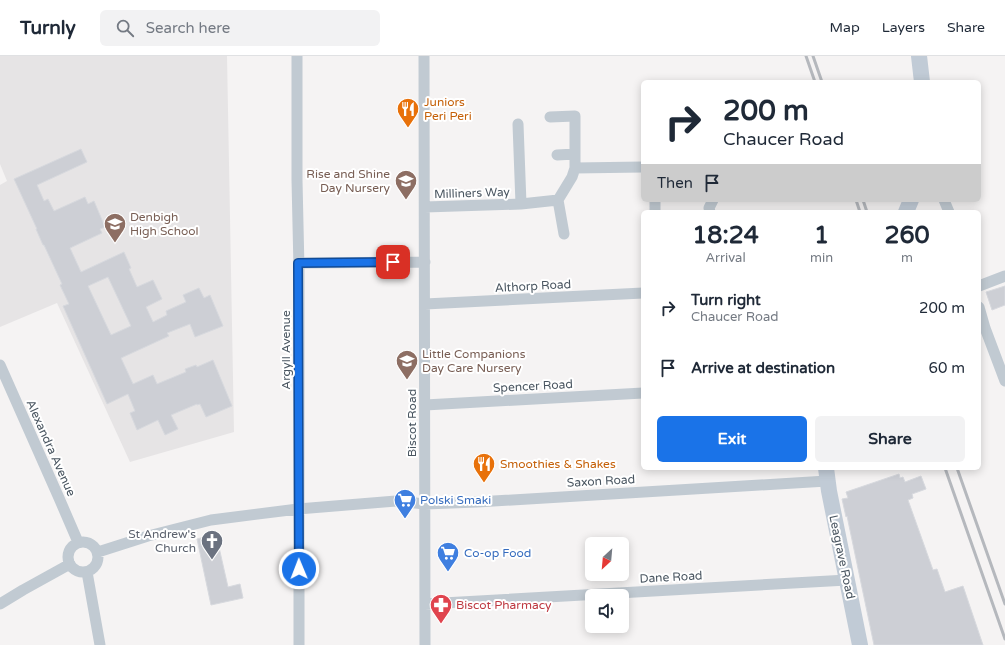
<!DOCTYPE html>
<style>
:root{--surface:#fff;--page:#f2f2f3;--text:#1f2937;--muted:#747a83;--line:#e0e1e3;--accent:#1a73e8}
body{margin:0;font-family:"Varela Round",sans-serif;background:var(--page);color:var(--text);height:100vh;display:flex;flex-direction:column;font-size:15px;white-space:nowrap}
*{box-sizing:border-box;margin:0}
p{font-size:13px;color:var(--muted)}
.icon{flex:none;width:22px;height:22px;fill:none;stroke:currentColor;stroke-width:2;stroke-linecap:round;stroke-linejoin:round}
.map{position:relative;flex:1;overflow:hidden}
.drawer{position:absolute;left:641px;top:154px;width:340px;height:260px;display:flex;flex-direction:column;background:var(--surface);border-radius:6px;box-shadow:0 2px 10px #0003}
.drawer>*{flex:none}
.banner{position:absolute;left:641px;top:24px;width:340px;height:122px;border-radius:6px;box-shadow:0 2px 10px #0003;background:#fff;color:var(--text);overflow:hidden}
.needle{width:26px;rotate:206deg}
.controls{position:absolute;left:585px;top:481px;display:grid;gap:8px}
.controls a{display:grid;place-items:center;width:44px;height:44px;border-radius:6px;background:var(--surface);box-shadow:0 2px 10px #0003;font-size:20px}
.pin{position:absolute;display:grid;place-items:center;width:34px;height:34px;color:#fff;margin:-17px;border-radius:8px;box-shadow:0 2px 6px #0006}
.me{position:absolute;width:44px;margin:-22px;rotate:359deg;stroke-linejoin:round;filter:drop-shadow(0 0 3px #0008)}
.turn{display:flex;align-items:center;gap:14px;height:84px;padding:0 16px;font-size:18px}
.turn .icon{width:52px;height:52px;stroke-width:2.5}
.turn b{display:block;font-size:28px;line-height:34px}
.then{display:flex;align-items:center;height:38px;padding:0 16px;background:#0003;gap:8px;font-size:15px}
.eta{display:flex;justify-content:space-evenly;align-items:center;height:68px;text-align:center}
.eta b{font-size:24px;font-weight:700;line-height:28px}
.primary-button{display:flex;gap:8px;margin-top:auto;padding:8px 16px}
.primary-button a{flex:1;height:46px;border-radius:6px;background:var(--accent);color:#fff;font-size:16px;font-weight:700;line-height:46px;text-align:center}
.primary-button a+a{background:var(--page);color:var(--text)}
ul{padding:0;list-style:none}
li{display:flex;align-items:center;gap:12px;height:60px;padding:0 16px}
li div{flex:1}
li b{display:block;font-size:15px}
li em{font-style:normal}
header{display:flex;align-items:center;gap:24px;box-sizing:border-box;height:56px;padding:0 20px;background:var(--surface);border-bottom:1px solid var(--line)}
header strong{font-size:19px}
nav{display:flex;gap:22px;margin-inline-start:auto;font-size:14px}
.search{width:280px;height:36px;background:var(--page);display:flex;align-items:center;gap:10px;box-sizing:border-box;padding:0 14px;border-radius:6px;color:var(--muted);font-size:15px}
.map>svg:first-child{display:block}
.education{fill:#e6e4e5}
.building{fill:#cdcfd5;stroke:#d7d9de;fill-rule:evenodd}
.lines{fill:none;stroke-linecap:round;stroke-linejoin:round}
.minor{stroke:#c1cad2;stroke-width:11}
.secondary{stroke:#c1cbd6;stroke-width:16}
.rail{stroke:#b5b8bd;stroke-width:3}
.route-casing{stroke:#114b97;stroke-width:10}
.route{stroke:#1a73e8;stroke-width:7}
.labels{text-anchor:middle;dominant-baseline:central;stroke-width:4;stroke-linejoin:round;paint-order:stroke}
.food-label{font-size:12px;fill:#c56008;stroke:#fff;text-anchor:start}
.education-label{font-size:12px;fill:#785e54;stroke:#fff;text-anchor:start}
.street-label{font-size:12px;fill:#4a5661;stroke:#fff}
.shop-label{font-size:12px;fill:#366cbe;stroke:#fff;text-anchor:start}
.worship-label{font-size:12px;fill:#5b616d;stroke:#fff;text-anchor:end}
.health-label{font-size:12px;fill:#be3a42;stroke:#fff;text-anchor:start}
</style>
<header>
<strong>Turnly</strong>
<div class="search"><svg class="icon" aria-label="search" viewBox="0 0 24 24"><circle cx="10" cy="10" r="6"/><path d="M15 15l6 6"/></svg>Search here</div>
<nav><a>Map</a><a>Layers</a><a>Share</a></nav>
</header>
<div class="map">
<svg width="1005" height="589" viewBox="0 0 1005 589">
<rect width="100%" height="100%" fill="#f5f3f3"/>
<path class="education" d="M0,0H227L234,376L130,406L57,247L0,271V129L7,125L0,108Z"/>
<path class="building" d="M81,93L87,106L37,129L44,145L48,143L54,155L85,141L88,148L94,145L105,171L100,173L102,177L70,192L81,216L124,196L131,212L129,213L137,231L153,224L162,243L146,251L153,266L167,259L166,255L186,246L183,239L199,232L204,242L210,239L223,270L195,281L190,268L167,277L169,280L121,302L133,328L153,319L157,328L186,316L185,313L196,309L197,311L213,304L232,350L206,361L200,348L197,349V348L171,359L178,373L165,379L158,364L137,374L130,357L135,355L128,338L107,348L63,250L69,248L60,229L62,228L44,189H43L36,173H37L14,123ZM108,221L131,270L111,279L88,230Z
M1005,230V249L992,254L986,236Z
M899,418L900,422L903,421L905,426L921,420L926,433L912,438L913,442L908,444L933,514L937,513L945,536L963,530L983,589H874L847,460L846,461L842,443L848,442L846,436Z
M216,478L228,531L240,528L243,542L211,549L197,483Z"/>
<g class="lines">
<path class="minor" d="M297,0V124L299,213V589
M424,0L425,589
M518,68L521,148
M557,99L575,98
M575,112L643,111
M558,144L564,178
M655,144V156
M944,144L949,156
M425,151L521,148L558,144L572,121L575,112V60L550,61
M710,156L709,152L713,144
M299,207L425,206
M979,230L1005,220
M425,248L643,237
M979,251L985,272L1005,325
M0,309L59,442L78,486
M425,349L643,337
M68 501a15 15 0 1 1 30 0a15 15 0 1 1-30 0Z
M98,496L148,480L211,464L298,453L396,445L425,448L477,446L827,425
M87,516L100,589
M0,548L23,534L70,508
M425,548L847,524"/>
<path class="secondary" d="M919,0L922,26
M906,156L911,144
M826,412L829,435L860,589"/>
<path class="rail" d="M806,0L815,26
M813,0L822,26
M856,144L860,156
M863,144L867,156
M945,412L1005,583
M957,412L1005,548"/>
</g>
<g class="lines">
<g class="route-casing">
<path id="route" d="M299,513L298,207L393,206"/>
</g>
<use href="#route" class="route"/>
</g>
<defs>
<g id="restaurant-pin" transform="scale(1.15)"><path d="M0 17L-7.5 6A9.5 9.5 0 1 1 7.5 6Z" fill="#e8710a" stroke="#fff"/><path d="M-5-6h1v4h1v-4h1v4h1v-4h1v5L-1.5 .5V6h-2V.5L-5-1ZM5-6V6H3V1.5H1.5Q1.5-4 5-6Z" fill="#fff"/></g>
<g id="school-pin" transform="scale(1.15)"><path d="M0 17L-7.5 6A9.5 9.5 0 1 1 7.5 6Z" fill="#8d6e63" stroke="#fff"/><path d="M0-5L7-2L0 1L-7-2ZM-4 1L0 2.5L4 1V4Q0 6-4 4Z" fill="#fff"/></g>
<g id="supermarket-pin" transform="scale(1.15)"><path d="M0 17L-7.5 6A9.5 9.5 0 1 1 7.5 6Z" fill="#3f7fe0" stroke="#fff"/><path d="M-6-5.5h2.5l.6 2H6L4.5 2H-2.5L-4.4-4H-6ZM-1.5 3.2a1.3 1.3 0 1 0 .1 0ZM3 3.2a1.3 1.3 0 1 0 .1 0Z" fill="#fff"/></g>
<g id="church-pin" transform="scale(1.15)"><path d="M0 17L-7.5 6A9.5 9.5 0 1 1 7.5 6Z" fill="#6b7280" stroke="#fff"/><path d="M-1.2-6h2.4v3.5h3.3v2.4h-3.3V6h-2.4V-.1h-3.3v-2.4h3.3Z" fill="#fff"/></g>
<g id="pharmacy-pin" transform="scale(1.15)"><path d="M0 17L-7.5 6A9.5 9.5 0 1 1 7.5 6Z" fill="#e0444e" stroke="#fff"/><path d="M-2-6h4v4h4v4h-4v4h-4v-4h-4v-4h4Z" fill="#fff"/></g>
</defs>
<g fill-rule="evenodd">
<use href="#restaurant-pin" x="408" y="53"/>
<use href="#school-pin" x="406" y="125"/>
<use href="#school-pin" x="115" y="168"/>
<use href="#school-pin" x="407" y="305"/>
<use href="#restaurant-pin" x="484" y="408"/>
<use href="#supermarket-pin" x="405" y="444"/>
<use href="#church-pin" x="212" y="485"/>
<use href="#supermarket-pin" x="448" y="497"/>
<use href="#pharmacy-pin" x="441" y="549"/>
</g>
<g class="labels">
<g class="food-label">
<text x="424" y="46">Juniors<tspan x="424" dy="14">Peri Peri</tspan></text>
<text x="500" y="408">Smoothies &amp; Shakes</text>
</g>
<g class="education-label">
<text x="390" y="118" text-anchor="end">Rise and Shine<tspan x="390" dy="14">Day Nursery</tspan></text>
<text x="130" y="161">Denbigh<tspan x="130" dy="14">High School</tspan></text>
<text x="422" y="298">Little Companions<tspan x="422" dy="14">Day Care Nursery</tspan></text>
</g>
<g class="street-label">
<text transform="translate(472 137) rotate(-2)">Milliners Way</text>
<text transform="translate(533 230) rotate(-3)">Althorp Road</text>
<text transform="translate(286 294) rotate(-90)">Argyll Avenue</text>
<text transform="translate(533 330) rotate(-3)">Spencer Road</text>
<text transform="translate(412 367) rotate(-90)">Biscot Road</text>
<text transform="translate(51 392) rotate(66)">Alexandra Avenue</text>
<text transform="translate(601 425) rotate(-3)">Saxon Road</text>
<text transform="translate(842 501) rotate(78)">Leagrave Road</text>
<text transform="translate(671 521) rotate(-3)">Dane Road</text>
</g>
<g class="shop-label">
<text x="420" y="444">Polski Smaki</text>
<text x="464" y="497">Co-op Food</text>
</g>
<g class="worship-label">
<text x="196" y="478">St Andrew's<tspan x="196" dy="14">Church</tspan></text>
</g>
<g class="health-label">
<text x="456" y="549">Biscot Pharmacy</text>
</g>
</g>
</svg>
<div class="controls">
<a><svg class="needle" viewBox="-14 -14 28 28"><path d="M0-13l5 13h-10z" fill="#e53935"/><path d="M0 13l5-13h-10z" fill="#747a83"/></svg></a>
<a><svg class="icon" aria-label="sound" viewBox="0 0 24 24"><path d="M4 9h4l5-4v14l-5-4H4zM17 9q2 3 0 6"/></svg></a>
</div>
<div class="pin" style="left:393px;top:206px;background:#d93025"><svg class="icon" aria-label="arrive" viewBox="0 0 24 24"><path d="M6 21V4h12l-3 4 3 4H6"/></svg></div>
<svg class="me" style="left:299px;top:513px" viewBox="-20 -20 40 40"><circle r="17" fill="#1a73e8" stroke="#fff" stroke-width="3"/><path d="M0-11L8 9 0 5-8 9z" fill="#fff"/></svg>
<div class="banner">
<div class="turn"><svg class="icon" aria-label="right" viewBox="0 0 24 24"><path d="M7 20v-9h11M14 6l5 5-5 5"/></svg><div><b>200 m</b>Chaucer Road</div></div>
<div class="then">Then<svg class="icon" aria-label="arrive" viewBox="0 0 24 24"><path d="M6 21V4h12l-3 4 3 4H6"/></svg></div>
</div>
<section class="drawer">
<div class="eta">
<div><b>18:24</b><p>Arrival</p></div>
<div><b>1</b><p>min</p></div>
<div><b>260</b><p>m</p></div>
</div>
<ul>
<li><svg class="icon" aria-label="right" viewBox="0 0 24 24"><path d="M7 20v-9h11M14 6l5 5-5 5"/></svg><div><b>Turn right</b><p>Chaucer Road</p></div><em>200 m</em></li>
<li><svg class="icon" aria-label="arrive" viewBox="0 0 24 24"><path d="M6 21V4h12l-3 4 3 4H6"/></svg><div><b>Arrive at destination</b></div><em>60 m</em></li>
</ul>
<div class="primary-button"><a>Exit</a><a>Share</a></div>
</section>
</div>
